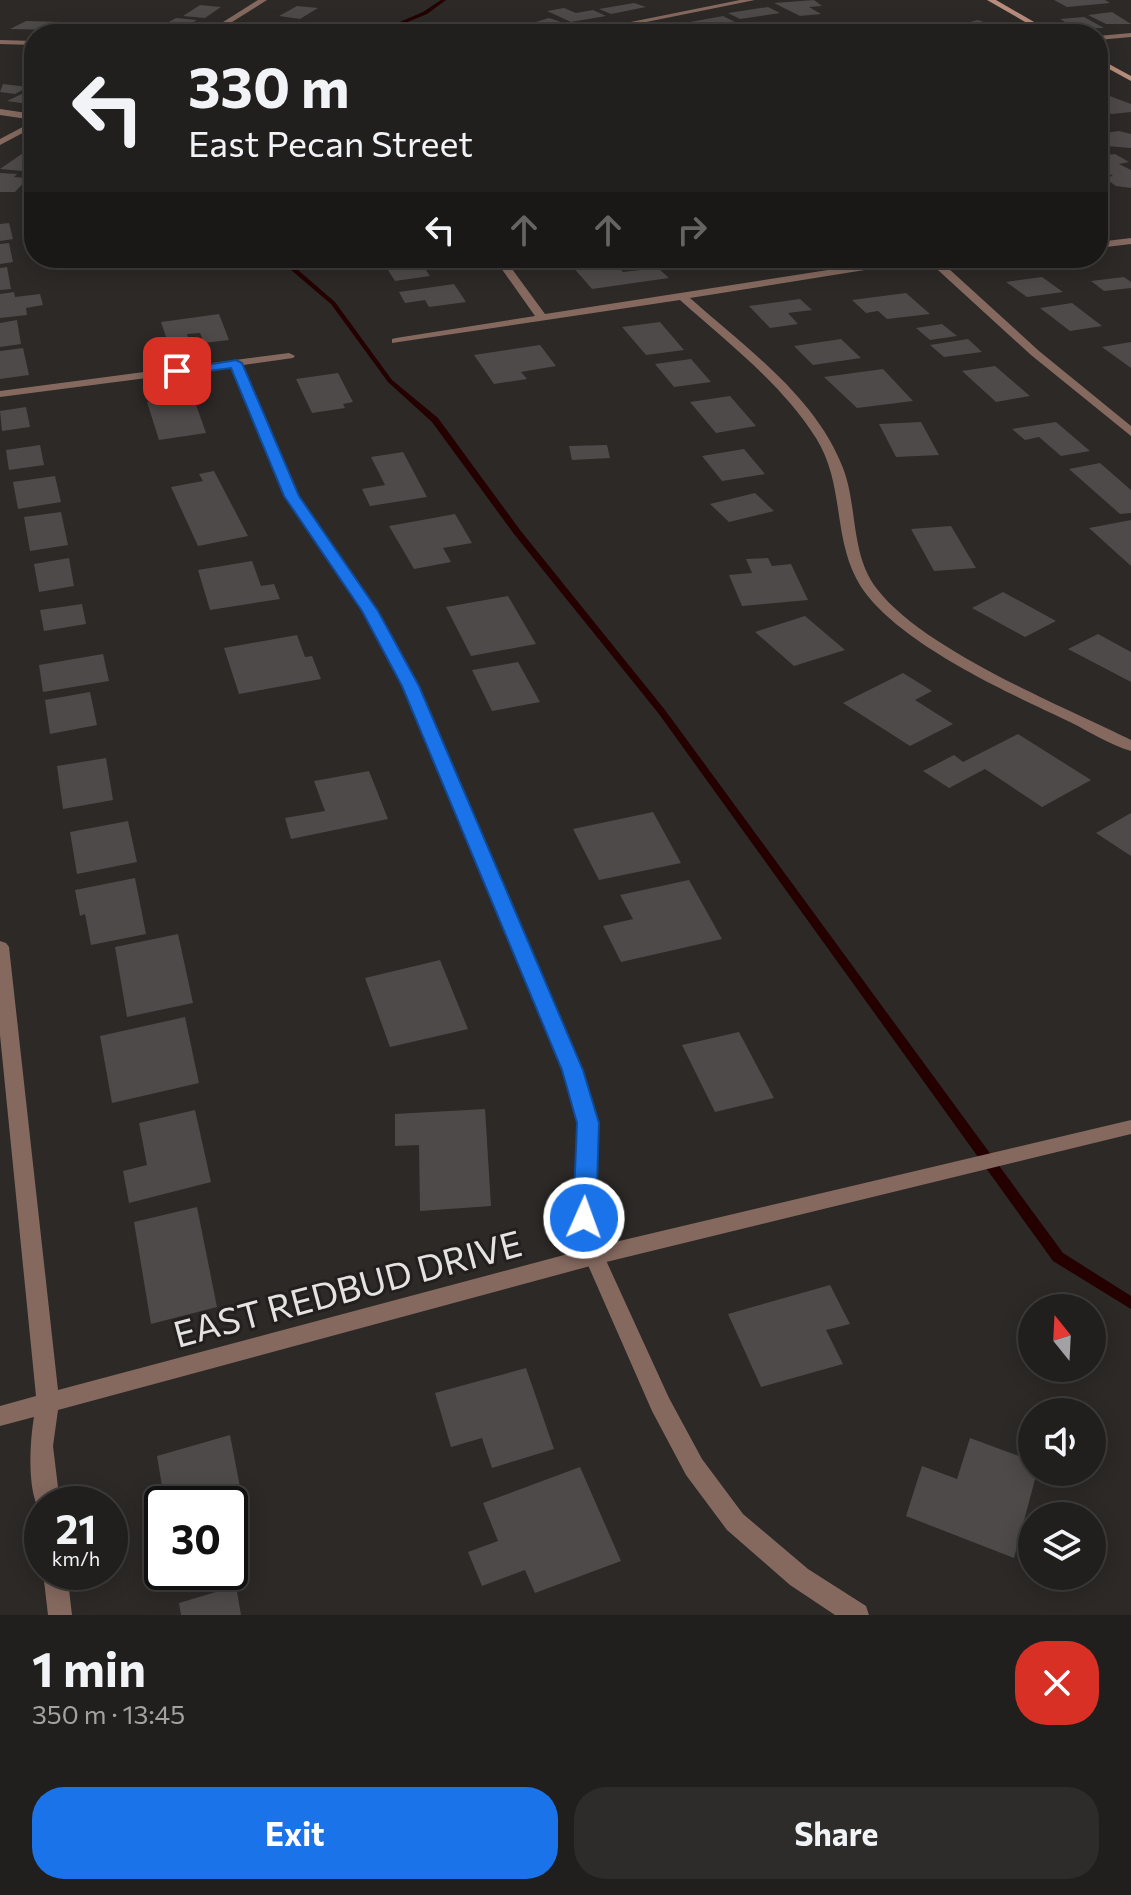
<!DOCTYPE html>
<meta charset="utf-8">
<style>
:root{--surface:#211f1d;--page:#2d2c2a;--text:#f1f3f6;--muted:#a2a2a4;--line:#3e3d3b;--accent:#1a73e8}
body{margin:0;font-family:Commissioner,sans-serif;background:var(--page);color:var(--text);height:100vh;display:flex;flex-direction:column;font-size:30px;white-space:nowrap}
*{box-sizing:border-box;margin:0}
p{font-size:26px;color:var(--muted)}
.icon{flex:none;width:44px;height:44px;fill:none;stroke:currentColor;stroke-width:2;stroke-linecap:round;stroke-linejoin:round}
.map{position:relative;height:1615px;overflow:hidden}
.sheet{display:flex;flex-direction:column;background:var(--surface);flex:1}
.sheet>*{flex:none}
.hud{position:absolute;left:24px;top:24px;width:1084px;height:244px;border-radius:32px;box-shadow:0 4px 20px #0003,0 0 0 2px var(--line);background:#211f1d;color:var(--text);overflow:hidden}
.needle{width:52px;rotate:342deg}
.controls{position:absolute;left:1018px;top:1294px;display:grid;gap:16px}
.controls a{display:grid;place-items:center;width:88px;height:88px;border-radius:50%;background:var(--surface);box-shadow:0 4px 20px #0003,0 0 0 2px var(--line);font-size:40px}
.speed{position:absolute;left:24px;top:1486px;display:flex;gap:16px;font-size:40px;font-weight:700;text-align:center}
.speed>*{display:grid;place-content:center;width:104px;height:104px;border-radius:50%;background:var(--surface);box-shadow:0 4px 20px #0003,0 0 0 2px var(--line);line-height:1}
.speed small{font-size:20px;font-weight:400}
.speed .limit{border:4px solid #111;border-radius:12px;background:#fff;color:#111}
.pin{position:absolute;display:grid;place-items:center;width:68px;height:68px;color:#fff;margin:-34px;border-radius:16px;box-shadow:0 4px 12px #0006}
.me{position:absolute;width:88px;margin:-44px;rotate:2deg;stroke-linejoin:round;filter:drop-shadow(0 0 6px #0008)}
.turn{display:flex;align-items:center;gap:28px;height:168px;padding:0 32px;font-size:36px}
.turn .icon{width:104px;height:104px;stroke-width:2.5}
.turn b{display:block;font-size:56px;line-height:68px}
.lanes{display:flex;align-items:center;height:76px;padding:0 32px;background:#0003;justify-content:center;gap:40px;direction:ltr}
.lanes .off{opacity:.35}
.round{display:grid;place-items:center;flex:none;width:84px;height:84px;border-radius:32px;background:var(--page)}
.headline{display:flex;align-items:center;justify-content:space-between;height:136px;padding:0 32px}
h1{font-size:48px;font-weight:700;line-height:60px}
.primary-button{display:flex;gap:16px;margin-top:auto;padding:16px 32px}
.primary-button a{flex:1;height:92px;border-radius:32px;background:var(--accent);color:#fff;font-size:32px;font-weight:700;line-height:92px;text-align:center}
.primary-button a+a{background:var(--page);color:var(--text)}
.map>svg:first-child{display:block}
.lines{fill:none;stroke-linecap:round;stroke-linejoin:round}
.stream{fill:#240100;fill-rule:evenodd}
.building{fill:#4e4a49}
.minor{fill:#85695f;fill-rule:evenodd}
.tertiary{fill:#85695f;fill-rule:evenodd}
.secondary{fill:#b98d7c;fill-rule:evenodd}
.route{fill:#1a73e8;stroke:#114b97;stroke-width:2}
.labels{text-anchor:middle;dominant-baseline:central;stroke-width:6;stroke-linejoin:round;paint-order:stroke}
.near-street-label{font-size:36px;fill:#e5e3e2;stroke:#221f1e}
</style>
<div class="map">
<svg width="1131" height="1615" viewBox="0 0 1131 1615">
<rect width="100%" height="100%" fill="#2c2927"/>
<g class="lines">
<path class="stream" d="M441,0H446L427,14L378,34H372L423,12Z
M277,258H284L335,302L392,380L438,418L520,530L665,710L1063,1253L1131,1296V1309L1053,1261L659,714L514,534L432,422L388,382L331,304Z"/>
</g>
<path class="building" d="M814,0L822,6L809,7L821,14L800,16L774,3Z
M1054,0H1105L1110,3L1067,7Z
M634,3L646,7L611,14L599,9Z
M200,5L221,7L205,18L183,16Z
M297,6L318,8L300,19L279,16Z
M768,7L780,13L740,19L728,13Z
M564,8L576,13L593,10L606,16L571,22L547,11Z
M1112,12L1131,24H1106L1088,15Z
M723,16L735,22L702,28L690,22Z
M1084,17L1104,28H1075L1060,19Z
M176,18L197,20L179,30L158,28Z
M549,18L564,23L531,32L516,28Z
M978,20L1001,28L993,29L1002,34L974,31L894,34L885,29H917L942,23L954,26Z
M26,21L65,22L57,30L10,29Z
M683,23L700,30L682,34L658,32Z
M142,28L170,32V34H128Z
M3,84L28,87L15,94L0,92Z
M34,88V102L28,104L7,101Z
M1107,95L1131,104V112L1112,114L1098,111V96Z
M1119,131L1131,134V148L1106,146L1098,141L1103,137L1098,134Z
M1098,150L1106,155L1115,154L1129,162L1119,164L1131,170V188L1116,186L1103,177L1113,176L1098,167Z
M26,151L34,152V164L23,171L0,169Z
M0,173L17,174L14,177L28,178L15,192H0Z
M9,223L13,239L0,241V224Z
M9,243L13,262L0,264V244Z
M418,258L430,276L395,281L381,259Z
M613,261L623,272L658,268L669,278L592,289L572,266Z
M7,267L11,289L0,290V268Z
M1042,277L1063,292L1027,297L1006,282Z
M1124,277L1131,282V288L1104,291L1091,281Z
M454,284L466,302L429,307L425,300L405,303L399,292Z
M14,292L15,297L40,294L43,305L26,308L27,315L0,318V294Z
M906,293L930,314L887,319L878,311L866,313L852,300Z
M800,299L812,310L788,313L798,324L770,328L749,306Z
M1072,303L1102,326L1070,331L1040,308Z
M219,314L229,340L204,343L200,333L187,334L189,341L168,343L161,322Z
M17,320L21,344L0,347V323Z
M660,322L684,350L646,355L622,327Z
M942,324L957,336L930,340L916,328Z
M841,339L861,358L813,365L794,346Z
M968,339L982,352L944,357L930,345Z
M1131,342V368L1102,347Z
M540,345L556,366L521,372L527,379L494,384L474,355Z
M23,348L29,375L0,379V351Z
M691,359L711,382L674,387L655,364Z
M995,366L1030,396L996,402L962,371Z
M883,369L913,401L857,408L824,377Z
M338,373L353,402L343,404L345,408L312,413L296,379Z
M193,396L206,433L159,440L147,402Z
M730,396L756,426L716,433L690,402Z
M26,407L30,427L2,431L0,411Z
M921,422L939,455L896,457L879,424Z
M1056,422L1090,451L1061,456L1039,437L1025,440L1012,429Z
M40,445L44,465L9,470L6,450Z
M607,445L610,458L572,460L569,446Z
M744,449L765,474L722,481L702,456Z
M403,452L427,497L370,506L362,489L385,485L371,457Z
M1100,463L1131,490V513L1120,514L1069,469Z
M214,471L248,536L198,546L171,487L203,481L199,474Z
M55,476L61,502L18,509L13,482Z
M755,493L774,511L729,522L710,504Z
M61,512L68,545L30,551L24,517Z
M455,514L472,543L443,548L451,562L414,569L389,526Z
M1131,520V566L1089,528Z
M951,526L976,568L934,571L911,529Z
M69,558L74,586L39,592L34,564Z
M768,558L772,566L791,564L808,600L742,606L729,575L752,573L746,559Z
M252,561L261,586L274,584L280,599L210,610L198,570Z
M1003,592L1056,621L1025,637L972,608Z
M508,596L536,644L471,656L446,607Z
M82,604L86,624L44,631L40,610Z
M805,616L845,650L794,666L755,632Z
M1098,634L1131,652V682L1068,649Z
M297,635L305,657L312,656L321,679L239,694L224,648Z
M103,654L109,681L43,692L39,665Z
M518,662L540,702L492,711L472,670Z
M903,673L932,691L915,700L953,724L910,746L843,703Z
M90,692L97,725L50,734L45,700Z
M1018,734L1091,780L1042,807L985,769L949,788L923,771L954,755L963,762Z
M106,758L113,800L63,809L57,766Z
M369,771L388,819L291,839L285,818L325,811L314,781Z
M653,812L681,863L599,880L573,829Z
M1131,813V856L1096,833Z
M128,821L137,862L77,874L70,832Z
M135,878L146,934L91,945L85,914L80,916L75,890Z
M689,880L722,939L621,962L603,926L633,919L620,895Z
M178,934L193,1003L127,1017L115,947Z
M440,960L468,1029L390,1047L365,978Z
M185,1017L199,1083L112,1103L100,1036Z
M739,1032L774,1098L715,1112L682,1045Z
M485,1109L491,1206L420,1211L419,1145L395,1146V1114Z
M195,1110L211,1182L129,1203L123,1171L147,1165L139,1123Z
M197,1207L217,1307L151,1324L134,1222Z
M830,1285L850,1324L826,1330L843,1364L761,1387L728,1314Z
M526,1368L554,1449L492,1468L482,1438L451,1447L435,1393Z
M230,1435L249,1534L230,1540V1504H165L157,1456Z
M970,1438L1032,1461V1472H1037L1014,1558L906,1516L922,1466L957,1479Z
M580,1467L621,1561L535,1593L525,1570L482,1586L468,1552L498,1541L483,1503Z
M236,1586L241,1615H181L179,1603Z"/>
<g class="lines">
<path class="minor" d="M740,0H755L587,34H571Z
M1131,33V37L1098,40V36Z
M0,40L34,41V45L0,44Z
M0,109L34,114V120L0,115Z
M1131,238V244L1098,248V242Z
M494,258H504L545,314L905,258H937L1039,351L1131,426V436L1031,355L927,260L690,298C745,347 816,397 843,468C858,507 850,554 877,589C924,650 1060,705 1131,740V751C1110,745 1090,732 1070,722C1009,693 887,639 856,578C833,533 844,483 816,438C781,383 727,342 680,300L392,343V339L396,338L535,316Z
M289,353L295,356L293,358L243,365L297,496L377,611L417,686L576,1053L598,1123L594,1218L604,1256L669,1398L702,1459L743,1514L808,1569L866,1606L869,1615H835L790,1585L727,1530L686,1475L652,1411L584,1256L574,1218L578,1123L558,1053L403,686L363,611L285,496L232,367L0,397V391Z"/>
<path class="tertiary" d="M258,0H267L213,34H204Z
M34,121V127L0,145V139Z
M0,941L6,943L9,947L58,1390L594,1247L1131,1120V1134L594,1265L58,1410L53,1446L60,1504H42V1513C26,1495 30,1440 34,1417L0,1426V1406L36,1396L0,1035Z
M43,1572H67L72,1615H48Z"/>
<path class="secondary" d="M987,0H996L1055,34H1046Z
M1098,58L1131,76V81L1098,63Z"/>
</g>
<path class="route" d="M236,360L242,363L299,496L378,611L419,686L583,1070L599,1123L596,1218L592,1225H576L573,1218L577,1123L562,1070L402,686L362,611L284,496L231,368L177,375L171,371Z"/>
<g class="labels">
<g class="near-street-label">
<text transform="translate(347 1287) rotate(-15)">EAST REDBUD DRIVE</text>
</g>
</g>
</svg>
<div class="controls">
<a><svg class="needle" viewBox="-14 -14 28 28"><path d="M0-13l5 13h-10z" fill="#e53935"/><path d="M0 13l5-13h-10z" fill="#a2a2a4"/></svg></a>
<a><svg class="icon" aria-label="sound" viewBox="0 0 24 24"><path d="M4 9h4l5-4v14l-5-4H4zM17 9q2 3 0 6"/></svg></a>
<a><svg class="icon" aria-label="layers" viewBox="0 0 24 24"><path d="M12 4l9 5-9 5-9-5zM3 14l9 5 9-5"/></svg></a>
</div>
<div class="speed"><div>21<small>km/h</small></div><div class="limit">30</div></div>
<div class="pin" style="left:177px;top:371px;background:#d93025"><svg class="icon" aria-label="arrive" viewBox="0 0 24 24"><path d="M6 21V4h12l-3 4 3 4H6"/></svg></div>
<svg class="me" style="left:584px;top:1218px" viewBox="-20 -20 40 40"><circle r="17" fill="#1a73e8" stroke="#fff" stroke-width="3"/><path d="M0-11L8 9 0 5-8 9z" fill="#fff"/></svg>
<div class="hud">
<div class="turn"><svg class="icon" aria-label="left" viewBox="0 0 24 24"><path d="M17 20v-9H6M10 6l-5 5 5 5"/></svg><div><b>330 m</b>East Pecan Street</div></div>
<div class="lanes"><svg class="icon" aria-label="left" viewBox="0 0 24 24"><path d="M17 20v-9H6M10 6l-5 5 5 5"/></svg><svg class="icon off" aria-label="ahead" viewBox="0 0 24 24"><path d="M12 20V5M6 11l6-6 6 6"/></svg><svg class="icon off" aria-label="ahead" viewBox="0 0 24 24"><path d="M12 20V5M6 11l6-6 6 6"/></svg><svg class="icon off" aria-label="right" viewBox="0 0 24 24"><path d="M7 20v-9h11M14 6l5 5-5 5"/></svg></div>
</div>
</div>
<section class="sheet">
<div class="headline"><div><h1>1 min</h1><p>350 m · 13:45</p></div><a class="round" style="background:#d93025;color:#fff"><svg class="icon" aria-label="close" viewBox="0 0 24 24"><path d="M6 6l12 12M18 6L6 18"/></svg></a></div>
<div class="primary-button"><a>Exit</a><a>Share</a></div>
</section>
